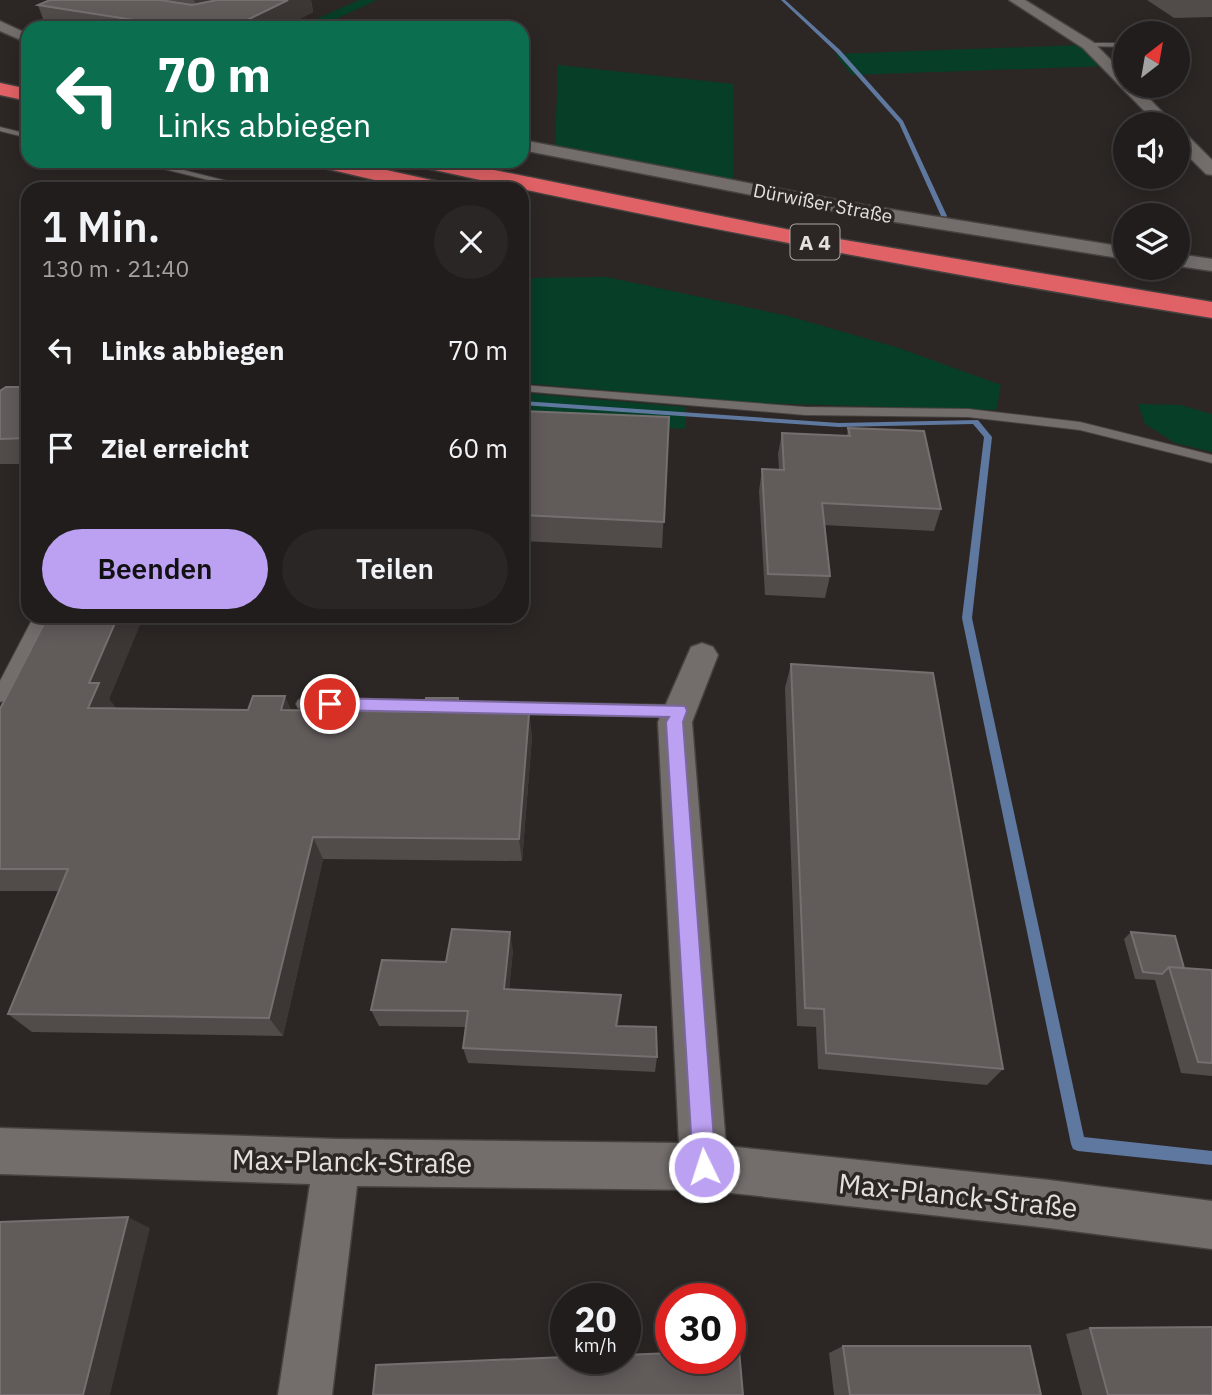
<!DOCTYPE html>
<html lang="de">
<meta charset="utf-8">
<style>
:root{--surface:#211d1c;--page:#292625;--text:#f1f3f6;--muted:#a2a2a3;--line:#3e3b3b;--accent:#bca0f2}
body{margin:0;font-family:"IBM Plex Sans",sans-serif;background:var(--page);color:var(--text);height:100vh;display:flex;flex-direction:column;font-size:26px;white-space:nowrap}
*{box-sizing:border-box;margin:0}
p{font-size:23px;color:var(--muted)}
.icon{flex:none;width:38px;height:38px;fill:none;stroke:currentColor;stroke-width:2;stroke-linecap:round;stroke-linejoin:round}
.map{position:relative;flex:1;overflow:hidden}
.drawer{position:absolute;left:21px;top:182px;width:508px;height:441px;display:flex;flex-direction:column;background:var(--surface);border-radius:21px;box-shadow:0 4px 18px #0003,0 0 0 2px var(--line)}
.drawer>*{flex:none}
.hud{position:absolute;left:21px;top:21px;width:508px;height:147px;border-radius:21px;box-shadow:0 4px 18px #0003,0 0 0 2px var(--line);background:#0b6e4f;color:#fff;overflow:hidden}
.needle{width:46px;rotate:31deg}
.fabs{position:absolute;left:1113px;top:21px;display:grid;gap:14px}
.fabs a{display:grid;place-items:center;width:77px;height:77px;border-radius:50%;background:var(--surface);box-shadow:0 4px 18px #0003,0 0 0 2px var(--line);font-size:35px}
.speed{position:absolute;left:550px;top:1283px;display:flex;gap:14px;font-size:35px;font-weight:700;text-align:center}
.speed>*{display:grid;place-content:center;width:91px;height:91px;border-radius:50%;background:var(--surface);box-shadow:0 4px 18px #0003,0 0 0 2px var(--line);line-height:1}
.speed small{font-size:18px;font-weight:400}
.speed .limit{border:10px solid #d22;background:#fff;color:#111}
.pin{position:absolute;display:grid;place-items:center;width:60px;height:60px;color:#fff;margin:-30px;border:4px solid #fff;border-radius:50%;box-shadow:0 2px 7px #0007}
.me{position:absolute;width:77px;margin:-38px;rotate:356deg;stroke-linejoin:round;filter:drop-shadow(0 0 5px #0008)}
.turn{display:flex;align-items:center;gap:24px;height:147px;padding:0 21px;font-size:32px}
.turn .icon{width:91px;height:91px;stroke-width:2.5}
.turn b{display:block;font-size:49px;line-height:60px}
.round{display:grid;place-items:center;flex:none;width:74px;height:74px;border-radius:37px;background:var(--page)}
.headline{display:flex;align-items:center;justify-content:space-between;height:119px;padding:0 21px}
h1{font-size:42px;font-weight:600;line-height:52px}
.primary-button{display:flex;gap:14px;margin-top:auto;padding:14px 21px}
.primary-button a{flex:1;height:80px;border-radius:42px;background:var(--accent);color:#111;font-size:28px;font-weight:600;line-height:80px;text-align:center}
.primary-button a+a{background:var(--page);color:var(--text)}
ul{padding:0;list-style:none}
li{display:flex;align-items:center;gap:21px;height:98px;padding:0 21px}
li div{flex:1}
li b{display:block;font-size:26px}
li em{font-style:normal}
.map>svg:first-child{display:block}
.green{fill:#063e27}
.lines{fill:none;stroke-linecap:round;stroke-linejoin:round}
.stream{fill:#5f78a0;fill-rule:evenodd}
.lane-casing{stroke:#464240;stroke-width:2}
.street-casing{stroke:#464240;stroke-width:3}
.highway-casing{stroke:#464240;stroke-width:3}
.lane{fill:#736e6b;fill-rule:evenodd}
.street{fill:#736e6b;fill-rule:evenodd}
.highway{fill:#e16266;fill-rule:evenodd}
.wall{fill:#514b4a}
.shaded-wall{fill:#3c3635}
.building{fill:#615b5a;stroke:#75706f;stroke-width:2}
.route{fill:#bca0f2;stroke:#7a689d;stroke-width:2}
.labels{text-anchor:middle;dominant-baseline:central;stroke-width:7;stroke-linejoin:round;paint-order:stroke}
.far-street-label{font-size:19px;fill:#e3e0de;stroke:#2c2725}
.shield{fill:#2c2725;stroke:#aca8a6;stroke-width:2}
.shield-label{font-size:21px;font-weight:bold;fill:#e3e0de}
.near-street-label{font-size:28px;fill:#e3e0de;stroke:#2c2725}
</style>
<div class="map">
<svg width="1212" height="1395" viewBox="0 0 1212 1395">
<rect width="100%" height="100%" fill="#2c2725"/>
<path class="green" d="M359,0H377L325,24L296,28Z
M1081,45L1104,66L852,75L835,54Z
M558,65L734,84L733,180L555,145Z
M607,277L788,316L899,348L1001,385L996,410L753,403L522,383V278Z
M522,393L686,407V429L522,421Z
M1138,404L1180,405L1212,414V452L1175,443L1145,424Z"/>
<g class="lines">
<path class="stream" d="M781,0H785L840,50L903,121L947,216L946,217L941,216L899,123L836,52Z
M522,401L839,423L978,420L992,437L972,618L1084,1137L1212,1151V1165L1078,1151L1073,1149L1071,1144L962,618L984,437L973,424L839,427L522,405Z"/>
<g class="lane-casing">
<path id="lane" d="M1088,43H1125V47L1086,46Z
M0,127L28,134V138L0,131Z
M132,161H147L259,189H244Z
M522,385L805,407L968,409L1080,422L1212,455V463L1080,430L968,417L805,415L522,391Z
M34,616H48L6,700L0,702V681Z
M304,698L679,705L685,707L687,711L685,715L679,717L304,710L298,708L296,704L298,700Z"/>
</g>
<g class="street-casing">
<path id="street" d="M1009,0H1025L1093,42L1125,74V86H1137L1174,124H1157L1083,48Z
M0,21L28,34V43L0,31Z
M1178,131L1184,132L1212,160V175L1206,174L1178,146Z
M522,140L864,205L1125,247V259L864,217L522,150Z
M1178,254L1212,259V271L1178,266Z
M702,643L713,647L718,655L692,722L726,1146L1049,1180L1212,1201V1249L1049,1228L704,1190L357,1186L332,1395H278L310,1184L0,1174V1128L337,1139L679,1143L658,722L691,647Z"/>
</g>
<g class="highway-casing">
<path id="highway" d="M0,83L28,89V101L0,95Z
M308,161H346L449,184L452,189H413L311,165Z
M411,161H450L815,235L1212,302V318C947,275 683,225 421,167L414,165Z"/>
</g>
<use href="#lane" class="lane"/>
<use href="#street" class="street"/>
<use href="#highway" class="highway"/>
</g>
<path class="wall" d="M50,0H311L313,12L282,28H50L46,27L38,5Z
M1147,0H1212V17L1174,18Z
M28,387V464H0V391Z
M522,411L669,417L662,548L522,541Z
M848,428L941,509L934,531L824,525L830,576L825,598L765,595L759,491L762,469L779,470L778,454L782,433L847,436Z
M48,616H512L511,625L141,622L109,699L115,707L114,708L424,712L458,698L461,712L529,713L532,737L522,861L323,859L283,1036L32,1032L8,1014L59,891H0V709Z
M791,664L1003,1069L987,1085L818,1069L816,1027L797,1026L785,688Z
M1131,932L1184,968L1212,970V1076L1181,1073L1155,980L1135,979L1124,939Z
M513,950L509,990L621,995L618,1026L657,1057L655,1072L468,1063L463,1048L466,1027L379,1026L371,1010L446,962Z
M1090,1328L1212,1395H1082L1066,1334Z
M843,1346L1041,1395H834L829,1353Z"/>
<path class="shaded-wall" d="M194,0H242L199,18Z
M288,0H311L313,12L282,28H231Z
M118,616H137L141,622L109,699L115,707L104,732L88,708L89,683Z
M285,696L296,721L281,710Z
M458,698L463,723L457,712Z
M529,713L532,737L522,861L519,839Z
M313,837L323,859L283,1036L269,1018Z
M510,932L513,950L507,1006L504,989Z
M621,995L620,1011L616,1041V1026Z
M128,1217L150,1228L110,1395H83Z"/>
<path class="building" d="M50,0H160L192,5L217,0H288L231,28H185L38,5Z
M6,387H28V438L0,439V391Z
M522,411L669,417L664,522L522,515Z
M848,428L924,431L941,509L822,503L830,576L768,574L762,469L784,470L782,433L850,436Z
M48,616H118L89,683H99L88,708L248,710L253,696H285L281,710L424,712L426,698H458L457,712L529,713L519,839L313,837L269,1018L8,1014L68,869H0V709Z
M791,664L933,673L1003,1069L826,1053L824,1009L805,1008Z
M452,929L510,932L504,989L621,995L616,1026L656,1027L657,1057L463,1048L468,1011L371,1010L382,960L446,962Z
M1131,932L1175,936L1184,968L1169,967L1162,974L1143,972Z
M1169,967L1212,970V1063L1198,1062Z
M128,1217L83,1395H0V1222Z
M1212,1327V1395H1108L1090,1328Z
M843,1346H1030L1041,1395H850Z
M739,1350L743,1395H373L376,1365L565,1357L625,1358V1355L670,1353V1358H730V1351Z"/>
<path class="route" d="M330,698L685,706L687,711L683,722L716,1167L712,1175L704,1178L696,1175L693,1167L666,722L669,717L330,710L322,704Z"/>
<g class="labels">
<g class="far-street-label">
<text transform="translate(823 203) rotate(11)">Dürwißer Straße</text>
</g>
<rect class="shield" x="790.5" y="224.5" width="49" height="35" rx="5"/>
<g class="shield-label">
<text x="815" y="242">A 4</text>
</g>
<g class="near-street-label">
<text transform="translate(352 1161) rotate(1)">Max-Planck-Straße</text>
<text transform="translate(958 1195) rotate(6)">Max-Planck-Straße</text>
</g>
</g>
</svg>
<div class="fabs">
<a><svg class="needle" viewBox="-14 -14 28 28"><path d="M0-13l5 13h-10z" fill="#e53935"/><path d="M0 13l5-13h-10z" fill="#a2a2a3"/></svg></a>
<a><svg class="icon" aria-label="sound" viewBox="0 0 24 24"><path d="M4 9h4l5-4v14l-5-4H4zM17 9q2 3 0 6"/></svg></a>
<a><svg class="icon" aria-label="layers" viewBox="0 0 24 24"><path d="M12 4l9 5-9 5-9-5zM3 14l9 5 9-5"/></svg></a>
</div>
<div class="speed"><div>20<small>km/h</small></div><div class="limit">30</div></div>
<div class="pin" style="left:330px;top:704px;background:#d93025"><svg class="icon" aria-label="arrive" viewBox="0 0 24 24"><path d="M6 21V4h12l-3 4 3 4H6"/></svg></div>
<svg class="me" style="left:704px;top:1167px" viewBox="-20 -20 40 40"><circle r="17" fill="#bca0f2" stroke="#fff" stroke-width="3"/><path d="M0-11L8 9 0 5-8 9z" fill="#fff"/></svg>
<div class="hud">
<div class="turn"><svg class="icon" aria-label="left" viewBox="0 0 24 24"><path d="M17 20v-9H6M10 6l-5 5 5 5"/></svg><div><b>70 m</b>Links abbiegen</div></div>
</div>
<section class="drawer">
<div class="headline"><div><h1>1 Min.</h1><p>130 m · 21:40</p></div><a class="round"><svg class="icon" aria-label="close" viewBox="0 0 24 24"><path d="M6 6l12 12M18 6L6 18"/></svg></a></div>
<ul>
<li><svg class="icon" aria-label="left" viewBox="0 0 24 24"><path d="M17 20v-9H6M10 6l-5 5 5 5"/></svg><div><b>Links abbiegen</b></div><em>70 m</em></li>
<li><svg class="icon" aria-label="arrive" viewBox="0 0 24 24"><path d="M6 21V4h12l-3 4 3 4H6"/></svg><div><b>Ziel erreicht</b></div><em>60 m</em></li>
</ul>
<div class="primary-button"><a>Beenden</a><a>Teilen</a></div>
</section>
</div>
